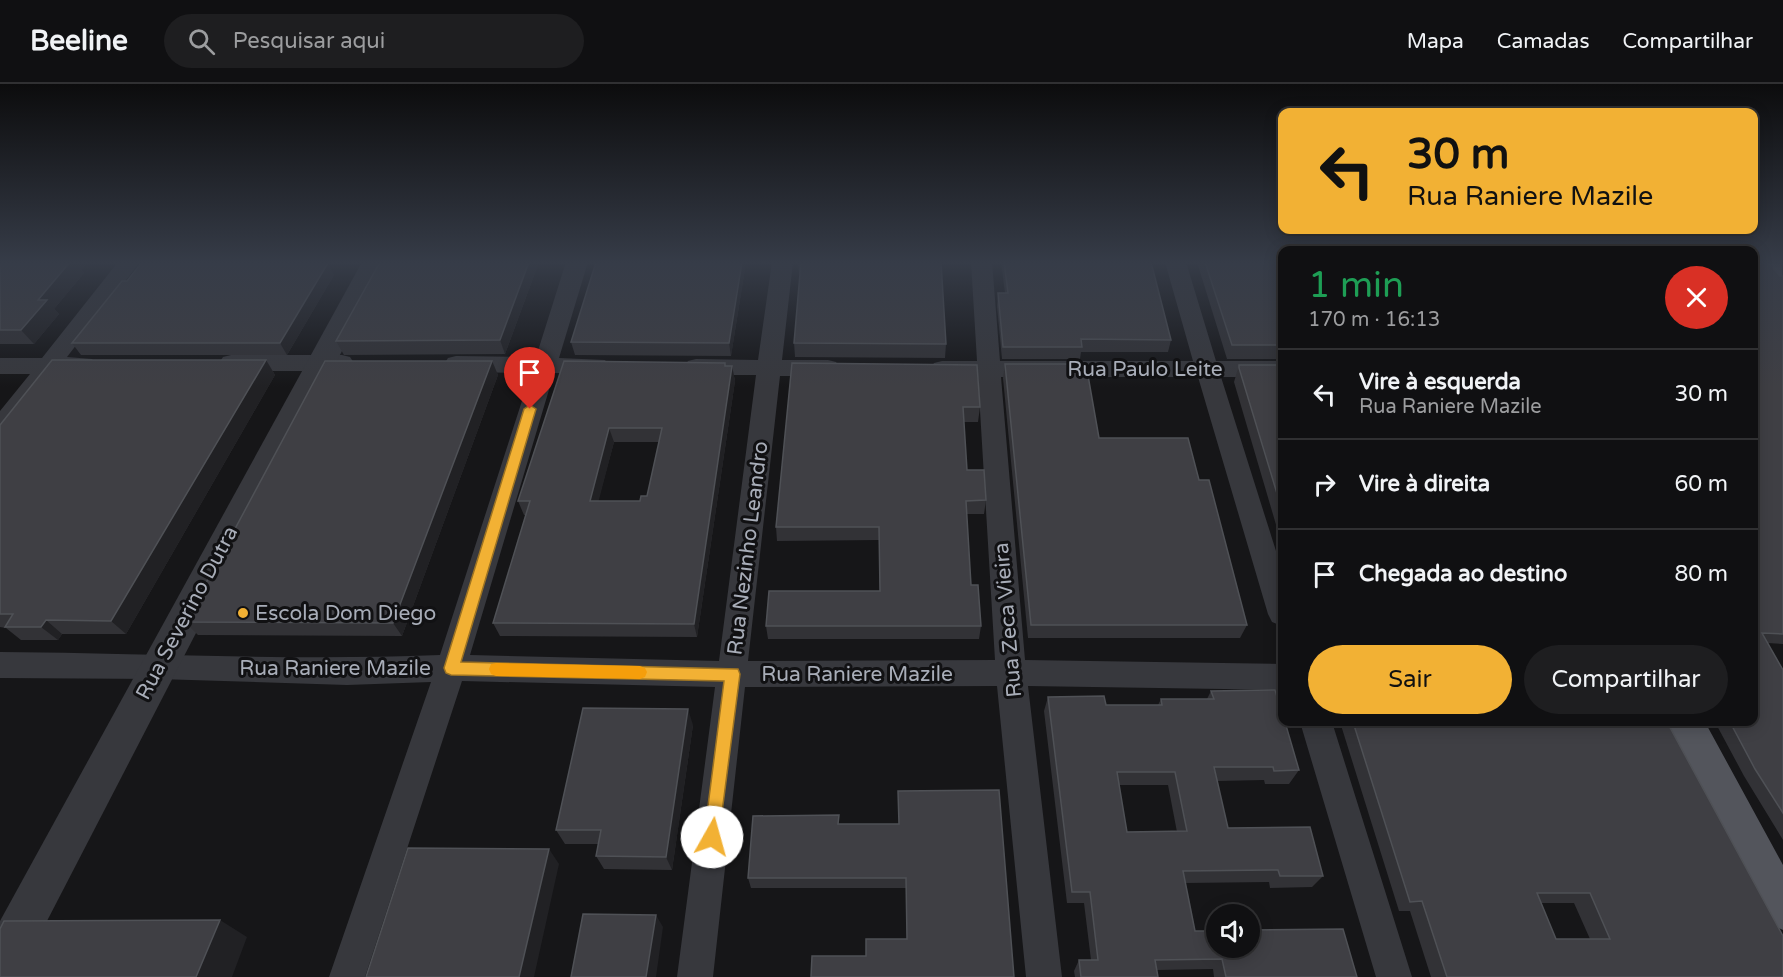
<!DOCTYPE html>
<html lang="pt">
<meta charset="utf-8">
<style>
:root{--surface:#101012;--page:#1e1e20;--text:#f1f3f6;--muted:#9c9d9f;--line:#303032;--accent:#f2b134}
body{margin:0;font-family:"Varela Round",sans-serif;background:var(--page);color:var(--text);height:100vh;display:flex;flex-direction:column;font-size:22px;white-space:nowrap}
*{box-sizing:border-box;margin:0}
p{font-size:20px;color:var(--muted)}
.icon{flex:none;width:33px;height:33px;fill:none;stroke:currentColor;stroke-width:2;stroke-linecap:round;stroke-linejoin:round}
.map{position:relative;flex:1;overflow:hidden}
.drawer{position:absolute;left:1278px;top:162px;width:480px;height:480px;display:flex;flex-direction:column;background:var(--surface);border-radius:12px;box-shadow:0 3px 15px #0003,0 0 0 2px var(--line)}
.drawer>*{flex:none}
.banner{position:absolute;left:1278px;top:24px;width:480px;height:126px;border-radius:12px;box-shadow:0 3px 15px #0003,0 0 0 2px var(--line);background:#f2b134;color:#111;overflow:hidden}
.controls{position:absolute;left:1206px;top:820px;display:grid;gap:12px}
.controls a{display:grid;place-items:center;width:54px;height:54px;border-radius:50%;background:var(--surface);box-shadow:0 3px 15px #0003,0 0 0 2px var(--line);font-size:30px}
.pin{position:absolute;display:grid;place-items:center;width:51px;height:51px;color:#fff;margin:-62px -26px;border-radius:50% 50% 50% 0;rotate:-45deg;box-shadow:0 0 6px #0007}
.pin .icon{rotate:45deg}
.me{position:absolute;width:66px;margin:-33px;rotate:7deg;stroke-linejoin:round;filter:drop-shadow(0 0 4px #0008)}
.turn{display:flex;align-items:center;gap:21px;height:126px;padding:0 30px;font-size:27px}
.turn .icon{width:78px;height:78px;stroke-width:2.5}
.turn b{display:block;font-size:42px;line-height:51px}
.round{display:grid;place-items:center;flex:none;width:63px;height:63px;border-radius:32px;background:var(--page)}
.summary{display:flex;align-items:center;justify-content:space-between;height:102px;padding:0 30px}
h1{font-size:36px;font-weight:600;line-height:45px;color:#1e9e55}
.primary-button{display:flex;gap:12px;margin-top:auto;padding:12px 30px}
.primary-button a{flex:1;height:69px;border-radius:36px;background:var(--accent);color:#111;font-size:24px;font-weight:600;line-height:69px;text-align:center}
.primary-button a+a{background:var(--page);color:var(--text)}
ul{padding:0;list-style:none}
li{display:flex;align-items:center;gap:18px;height:90px;padding:0 30px;border-top:2px solid var(--line)}
li div{flex:1}
li b{display:block;font-size:22px}
li em{font-style:normal}
header{display:flex;align-items:center;gap:36px;box-sizing:border-box;height:84px;padding:0 30px;background:var(--surface);border-bottom:2px solid var(--line)}
header strong{font-size:28px}
nav{display:flex;gap:33px;margin-inline-start:auto;font-size:21px}
.search{width:420px;height:54px;background:var(--page);display:flex;align-items:center;gap:15px;box-sizing:border-box;padding:0 21px;border-radius:33px;color:var(--muted);font-size:22px}
.map>svg:first-child{display:block}
.lines{fill:none;stroke-linecap:round;stroke-linejoin:round}
.minor{fill:#37383d;fill-rule:evenodd}
.tertiary{fill:#37383d;fill-rule:evenodd}
.primary{fill:#53555c;fill-rule:evenodd}
.wall{fill:#323236;fill-rule:evenodd}
.shaded-wall{fill:#212124}
.building{fill:#3f3f44;stroke:#4f5156;stroke-width:1.5;fill-rule:evenodd}
.route{fill:#f2b134;stroke:#9d7322;stroke-width:1.5}
.slow{fill:#f59e0b}
.poi-dot{fill:#f2b134;stroke:#111113;stroke-width:2}
.labels{text-anchor:middle;dominant-baseline:central;stroke-width:6;stroke-linejoin:round;paint-order:stroke}
.street-label{font-size:21px;fill:#a8adb8;stroke:#111113}
.poi-label{font-size:21px;fill:#a8adb8;stroke:#111113;text-anchor:start}
</style>
<header>
<strong>Beeline</strong>
<div class="search"><svg class="icon" aria-label="search" viewBox="0 0 24 24"><circle cx="10" cy="10" r="6"/><path d="M15 15l6 6"/></svg>Pesquisar aqui</div>
<nav><a>Mapa</a><a>Camadas</a><a>Compartilhar</a></nav>
</header>
<div class="map">
<svg width="1783" height="893" viewBox="0 0 1783 893">
<rect width="100%" height="100%" fill="#161618"/>
<g class="lines">
<path class="minor" d="M118,178H140L67,273L92,275L96,281L92,287L55,289L9,350L0,353V327L30,290H0V274H42Z
M566,178H588L559,274L605,276L609,282L605,288L597,290L554,289L470,571L719,577L756,291H696L688,289L684,283L688,277L696,275L758,276L772,178H793L782,276H828L836,278L840,284L836,290L828,292H780L748,577L995,576L978,293H942L934,291L930,285L934,279L942,277H977L971,178H992L1000,277H1193L1165,178H1186L1216,277H1282V293H1221L1282,486V542L1272,538L1268,530L1198,293H1001L1025,576L1282,580V606L1028,602L1062,893H1026L997,602L745,603L713,893H677L715,603L462,597L365,893H329L431,598L347,601L158,595L0,594V568C147,569 293,577 440,571L531,289L456,288L448,286L444,280L448,274L456,272L536,273Z
M231,271H342L350,273L354,279L350,285L342,287H231L223,285L219,279L223,273Z
M1300,638H1332L1412,893H1376Z"/>
<path class="tertiary" d="M362,178H388L18,893H0V837Z"/>
<path class="primary" d="M1755,178H1782L1783,202L1774,200Z
M1666,638H1705L1783,781V846L1768,839Z"/>
</g>
<path class="wall" d="M0,178H88L81,186L84,189L54,225L59,230L34,260H0Z
M142,178H240L239,179L334,191L287,271H81L72,259L127,197Z
M380,178H539L505,270L344,271L336,257Z
M746,178L731,272L575,271L571,258Z
M798,178H941L946,260L945,274L795,273L794,259L800,190H799Z
M1001,178H1151L1171,256L1168,268H1081L1080,275H1002L997,222L998,209H1005Z
M1197,178H1282V275H1227Z
M1780,192H1783V560L1767,559L1783,586V756L1744,692L1715,638H1754Z
M266,276L275,291L126,550H62L58,556H21L6,544L0,543V341Z
M492,277L498,291L402,552L198,551L185,538Z
M564,277L725,279L726,282H732L735,297L697,553L500,552L493,539L526,431H524L518,417ZM614,358H659L647,412L640,417H598Z
M792,279L980,323L978,338H964L967,386L986,416L984,430H966L971,501L981,542L979,555H768L766,542L880,507L879,456L777,457L776,443Z
M1005,280L1099,354L1199,396L1247,541L1240,554H1028L1003,294Z
M1239,281H1282V461L1234,298Z
M1211,607L1299,686L1289,700H1265L1264,696L1217,697L1228,744L1323,792L1312,803L1270,804L1269,798L1185,799L1195,847L1357,893H1214L1213,885L1157,886L1158,893H1075L1074,887L1079,876H1091L1084,819H1067L1044,627L1048,613L1106,621H1158L1161,615H1207ZM1119,701H1168L1177,748H1127Z
M1340,638H1667L1783,893H1431L1410,827H1399ZM1541,819H1574L1590,855H1556Z
M693,641L672,786L604,785L596,772L598,760H565L556,746Z
M840,740H899L1014,893L866,872L907,855L906,804H751L748,794Z"/>
<path class="shaded-wall" d="M69,178H88L81,186L84,189L54,225L59,230L34,260L21,246L38,216Z
M529,178H539L505,270L500,256Z
M742,178H746L731,272L729,259Z
M328,179L334,191L287,271L280,259Z
M266,276L275,291L126,550L111,537Z
M492,277L498,291L402,552L393,539Z
M732,282L735,297L697,553L694,540Z
M609,344L614,358L595,431L590,417Z
M46,536L62,550L58,556L41,543Z
M688,625L693,641L672,786L666,773Z
M549,765L559,780L534,893H519Z
M656,831L663,843L656,893H646Z
M220,836L247,853L232,893H196Z"/>
<path class="building" d="M0,178H70L38,216H47L21,246H0Z
M142,178H225L224,179H328L280,259H72L122,197H127Z
M380,178H529L500,256L336,257Z
M596,178H742L729,259L571,258Z
M801,178H941L946,260L794,259Z
M1004,178H1151L1171,256L1081,255L1082,263H1003L998,209H1008Z
M1205,178H1282V261H1232Z
M1754,178H1768L1780,192H1783V550L1762,549L1783,586V729L1755,685L1730,638H1754Z
M52,276H266L111,537L46,536L41,543H5L13,530H0V341Z
M325,277H492L393,539L185,538Z
M564,277L725,279V282H732L694,540L493,539L530,417H518ZM609,344H662L647,412H641L640,417H590Z
M792,279L977,281L980,323H963L967,386H984L986,416L966,417L971,501H978L981,542H766L769,507H880L879,443H776Z
M1005,280H1086L1099,354H1188L1199,396H1209L1247,541H1031Z
M1239,281H1282V426L1239,284Z
M1275,606L1282,630V638H1285L1299,686L1274,687L1273,683H1214L1228,744L1310,743L1323,792H1280L1278,786L1183,787L1195,847H1216V864H1250V846L1343,845L1357,893H1226L1222,875L1155,876L1158,893H1081L1079,876H1098L1090,808H1072L1048,613L1104,612L1106,621H1162L1161,615H1214L1211,607ZM1117,688H1175L1187,747L1127,748Z
M583,624L688,625L666,773L596,772L601,746H556Z
M1353,638H1667L1783,852V893H1447L1422,817L1410,818ZM1537,809H1590L1610,855H1556Z
M999,706L1014,893H811L812,872H866V855H907L906,794H748L753,732L839,731L838,740H899L898,707Z
M408,764L549,765L519,893H366Z
M583,830L656,831L646,893H571Z
M220,836L196,893H0V845L4,837Z"/>
<linearGradient id="sky" x2="0" y2="1"><stop stop-color="#0c0c0d"/><stop offset="0.59" stop-color="#363c48"/><stop offset="1" stop-color="#363c48" stop-opacity="0"/></linearGradient>
<rect width="1783" height="303" fill="url(#sky)"/>
<path class="route" d="M530,321L536,325L461,578L738,585L740,590L718,759L712,761L706,759L704,753L724,597L451,591L446,589L444,584L524,325Z"/>
<path class="slow" d="M496,579L640,582L645,584L647,588L645,593L640,595L496,592L491,590L489,585L491,580Z"/>
<circle class="poi-dot" cx="243" cy="529" r="6"/>
<g class="labels">
<g class="street-label">
<text x="1145" y="285">Rua Paulo Leite</text>
<text transform="translate(748 464) rotate(-83)">Rua Nezinho Leandro</text>
<text transform="translate(187 529) rotate(-62)">Rua Severino Dutra</text>
<text transform="translate(1008 536) rotate(-95)">Rua Zeca Vieira</text>
<text x="335" y="584">Rua Raniere Mazile</text>
<text x="857" y="590">Rua Raniere Mazile</text>
</g>
<g class="poi-label">
<text x="255" y="529">Escola Dom Diego</text>
</g>
</g>
</svg>
<div class="controls">
<a><svg class="icon" aria-label="sound" viewBox="0 0 24 24"><path d="M4 9h4l5-4v14l-5-4H4zM17 9q2 3 0 6"/></svg></a>
</div>
<div class="pin" style="left:530px;top:325px;background:#d93025"><svg class="icon" aria-label="arrive" viewBox="0 0 24 24"><path d="M6 21V4h12l-3 4 3 4H6"/></svg></div>
<svg class="me" style="left:712px;top:753px" viewBox="-20 -20 40 40"><circle r="19" fill="#fff"/><path d="M0-13L10 11 0 6-10 11z" fill="#f2b134"/></svg>
<div class="banner">
<div class="turn"><svg class="icon" aria-label="left" viewBox="0 0 24 24"><path d="M17 20v-9H6M10 6l-5 5 5 5"/></svg><div><b>30 m</b>Rua Raniere Mazile</div></div>
</div>
<section class="drawer">
<div class="summary"><div><h1>1 min</h1><p>170 m · 16:13</p></div><a class="round" style="background:#d93025;color:#fff"><svg class="icon" aria-label="close" viewBox="0 0 24 24"><path d="M6 6l12 12M18 6L6 18"/></svg></a></div>
<ul>
<li><svg class="icon" aria-label="left" viewBox="0 0 24 24"><path d="M17 20v-9H6M10 6l-5 5 5 5"/></svg><div><b>Vire à esquerda</b><p>Rua Raniere Mazile</p></div><em>30 m</em></li>
<li><svg class="icon" aria-label="right" viewBox="0 0 24 24"><path d="M7 20v-9h11M14 6l5 5-5 5"/></svg><div><b>Vire à direita</b></div><em>60 m</em></li>
<li><svg class="icon" aria-label="arrive" viewBox="0 0 24 24"><path d="M6 21V4h12l-3 4 3 4H6"/></svg><div><b>Chegada ao destino</b></div><em>80 m</em></li>
</ul>
<div class="primary-button"><a>Sair</a><a>Compartilhar</a></div>
</section>
</div>
